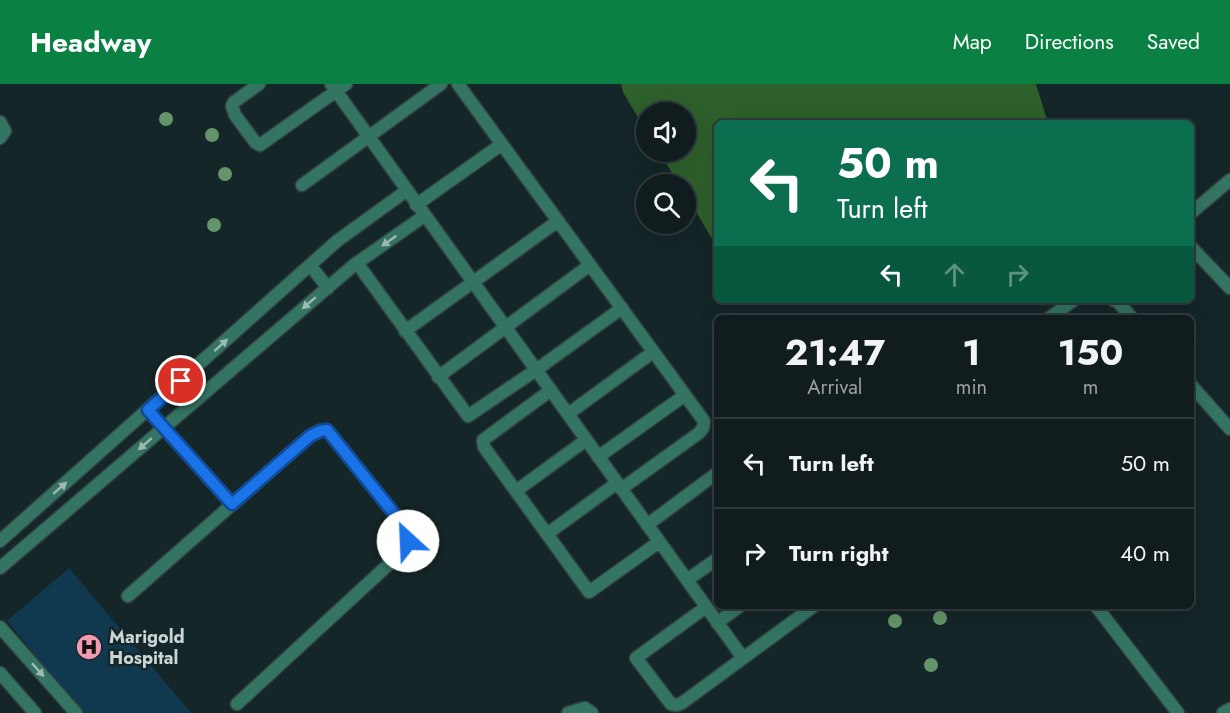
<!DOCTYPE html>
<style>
:root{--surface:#101c1e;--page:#192527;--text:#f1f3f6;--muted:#9ca1a4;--line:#303a3c;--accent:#0b8043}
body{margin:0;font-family:Jost,sans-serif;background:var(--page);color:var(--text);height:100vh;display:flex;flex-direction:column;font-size:22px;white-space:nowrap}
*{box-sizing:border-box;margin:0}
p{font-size:20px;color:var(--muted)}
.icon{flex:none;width:33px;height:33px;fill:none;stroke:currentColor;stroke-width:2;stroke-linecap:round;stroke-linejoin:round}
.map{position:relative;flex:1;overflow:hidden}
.side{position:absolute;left:714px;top:231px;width:480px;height:294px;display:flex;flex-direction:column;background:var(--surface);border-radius:9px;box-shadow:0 6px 24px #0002,0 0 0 2px var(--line)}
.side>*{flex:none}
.banner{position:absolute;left:714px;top:36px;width:480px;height:183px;border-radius:9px;box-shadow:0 6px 24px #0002,0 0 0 2px var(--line);background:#0b6e4f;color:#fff;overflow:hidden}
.tools{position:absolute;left:636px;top:18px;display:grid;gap:12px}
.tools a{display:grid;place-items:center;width:60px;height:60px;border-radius:50%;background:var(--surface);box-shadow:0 6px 24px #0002,0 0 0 2px var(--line);font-size:30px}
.pin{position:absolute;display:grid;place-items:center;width:51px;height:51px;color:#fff;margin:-26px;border:3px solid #fff;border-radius:50%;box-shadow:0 2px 6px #0007}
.me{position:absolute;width:66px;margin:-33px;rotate:335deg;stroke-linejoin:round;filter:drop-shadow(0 0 4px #0008)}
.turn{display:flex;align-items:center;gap:21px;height:126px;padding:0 24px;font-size:27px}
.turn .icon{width:78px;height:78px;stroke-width:2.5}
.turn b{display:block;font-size:42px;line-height:51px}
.lanes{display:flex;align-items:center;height:57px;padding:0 24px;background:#0003;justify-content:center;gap:30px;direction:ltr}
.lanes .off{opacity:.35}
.eta{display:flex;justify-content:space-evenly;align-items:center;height:102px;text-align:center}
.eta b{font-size:36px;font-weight:700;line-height:42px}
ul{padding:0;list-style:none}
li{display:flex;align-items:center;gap:18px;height:90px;padding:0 24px;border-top:2px solid var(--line)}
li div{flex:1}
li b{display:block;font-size:22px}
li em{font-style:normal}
header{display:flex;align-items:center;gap:36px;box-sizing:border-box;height:84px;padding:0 30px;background:var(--accent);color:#fff}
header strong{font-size:28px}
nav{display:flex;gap:33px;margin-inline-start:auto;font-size:21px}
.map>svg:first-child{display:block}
.forest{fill:#2e602b}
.building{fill:#10394f}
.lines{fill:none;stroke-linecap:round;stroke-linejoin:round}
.minor-casing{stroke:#324244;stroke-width:15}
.tertiary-casing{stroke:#324244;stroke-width:15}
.minor{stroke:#347463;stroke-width:12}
.tertiary{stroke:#347463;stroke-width:12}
.tree{fill:#649469}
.oneway{fill:#9eb8b4}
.route-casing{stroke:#114b97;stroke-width:15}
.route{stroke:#1a73e8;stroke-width:10}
.labels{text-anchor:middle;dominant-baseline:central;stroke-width:5;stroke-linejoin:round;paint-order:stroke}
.poi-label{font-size:18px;font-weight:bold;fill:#cbd5d6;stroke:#152628;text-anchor:start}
</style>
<header>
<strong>Headway</strong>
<nav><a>Map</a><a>Directions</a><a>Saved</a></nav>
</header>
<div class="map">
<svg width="1230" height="629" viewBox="0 0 1230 629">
<rect width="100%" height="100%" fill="#152628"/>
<path class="forest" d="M621,0H1036L1048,39H717V163L686,111V100H679L659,68H686V28H646V47L623,8Z"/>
<path class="building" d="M69,484L191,629H83L7,537Z"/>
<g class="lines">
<g class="minor-casing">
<path id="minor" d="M259,0L234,18L232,22L235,31L255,58L260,61L346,0
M331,0L743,574
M458,0L704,337L703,344L699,349L621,405
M0,38L5,47L0,54
M302,101L441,0
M416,121L502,60
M1191,129L1230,96
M1191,163L1230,204
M357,179L468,332L536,286L622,224
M310,181L328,204
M1113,216L1118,218L1132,234
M1049,234L1074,216
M405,247L558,137
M438,293L590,181
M1191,301L1230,345
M551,306L483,356L484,363L589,508L659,458
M148,326L232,420
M568,330L653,268
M598,373L685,311
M516,407L586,356
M647,441L717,389
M547,450L617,399
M0,457L337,157L406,107
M0,484L354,181L424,132
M687,496L717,475
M128,512L310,352L320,347L327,346L408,447V457L401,469L237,620
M1096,522L1178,629
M706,523L636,574L671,620L677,621L682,619L814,522
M717,539L740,522
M568,629L585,624L592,629"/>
</g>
<g class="tertiary-casing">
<path id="tertiary" d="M0,543L76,629
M0,589L35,629
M1223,629L1230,625"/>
</g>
<use href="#minor" class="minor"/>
<use href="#tertiary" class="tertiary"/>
</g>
<g class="tree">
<circle cx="166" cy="35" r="7"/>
<circle cx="212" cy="51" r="7"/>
<circle cx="225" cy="90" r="7"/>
<circle cx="214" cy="141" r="7"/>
<circle cx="940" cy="534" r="7"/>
<circle cx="895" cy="537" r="7"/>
<circle cx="931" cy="581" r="7"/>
</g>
<defs><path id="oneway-solid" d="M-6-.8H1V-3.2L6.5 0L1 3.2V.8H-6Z" transform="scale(1.5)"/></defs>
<g class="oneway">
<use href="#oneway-solid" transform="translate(389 157) rotate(145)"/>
<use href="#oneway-solid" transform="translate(309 219) rotate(139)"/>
<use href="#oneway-solid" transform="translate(221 261) rotate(-42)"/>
<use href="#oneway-solid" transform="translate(145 360) rotate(139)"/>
<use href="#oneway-solid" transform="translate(60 404) rotate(-41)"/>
<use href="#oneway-solid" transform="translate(38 586) rotate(48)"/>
</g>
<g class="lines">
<g class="route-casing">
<path id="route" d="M181,297L148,326L232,420L310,352L320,347L327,346L408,447V457"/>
</g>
<use href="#route" class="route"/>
</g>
<defs>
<g id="hospital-disc" transform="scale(1.35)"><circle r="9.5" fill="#f19ab2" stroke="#152628"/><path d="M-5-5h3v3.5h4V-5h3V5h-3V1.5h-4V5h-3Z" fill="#111"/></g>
</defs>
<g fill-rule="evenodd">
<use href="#hospital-disc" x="89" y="563"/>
</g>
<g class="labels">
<g class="poi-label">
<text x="109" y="553">Marigold<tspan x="109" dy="21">Hospital</tspan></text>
</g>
</g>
</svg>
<div class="tools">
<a><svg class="icon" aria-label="sound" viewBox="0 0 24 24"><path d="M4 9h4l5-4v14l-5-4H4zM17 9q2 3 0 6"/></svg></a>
<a><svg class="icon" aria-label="search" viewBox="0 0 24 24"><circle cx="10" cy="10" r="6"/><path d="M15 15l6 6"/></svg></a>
</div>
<div class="pin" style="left:181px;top:297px;background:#d93025"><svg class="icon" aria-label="arrive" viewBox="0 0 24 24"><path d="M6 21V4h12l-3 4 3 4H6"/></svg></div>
<svg class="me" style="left:408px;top:457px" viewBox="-20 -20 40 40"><circle r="19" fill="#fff"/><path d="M0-13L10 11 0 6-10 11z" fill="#1a73e8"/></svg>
<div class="banner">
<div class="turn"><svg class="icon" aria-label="left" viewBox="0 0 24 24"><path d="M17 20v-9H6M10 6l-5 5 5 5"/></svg><div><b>50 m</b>Turn left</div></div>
<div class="lanes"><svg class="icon" aria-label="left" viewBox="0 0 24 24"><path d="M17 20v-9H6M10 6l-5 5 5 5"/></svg><svg class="icon off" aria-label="ahead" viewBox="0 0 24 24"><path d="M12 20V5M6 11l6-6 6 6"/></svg><svg class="icon off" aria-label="right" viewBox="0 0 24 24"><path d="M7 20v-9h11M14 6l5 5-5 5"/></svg></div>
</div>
<section class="side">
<div class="eta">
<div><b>21:47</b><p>Arrival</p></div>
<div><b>1</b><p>min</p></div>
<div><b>150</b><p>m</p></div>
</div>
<ul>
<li><svg class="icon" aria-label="left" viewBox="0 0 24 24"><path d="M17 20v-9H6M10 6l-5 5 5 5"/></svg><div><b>Turn left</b></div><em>50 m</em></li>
<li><svg class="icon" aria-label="right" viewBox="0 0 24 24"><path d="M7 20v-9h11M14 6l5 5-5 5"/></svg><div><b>Turn right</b></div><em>40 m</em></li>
</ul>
</section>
</div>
